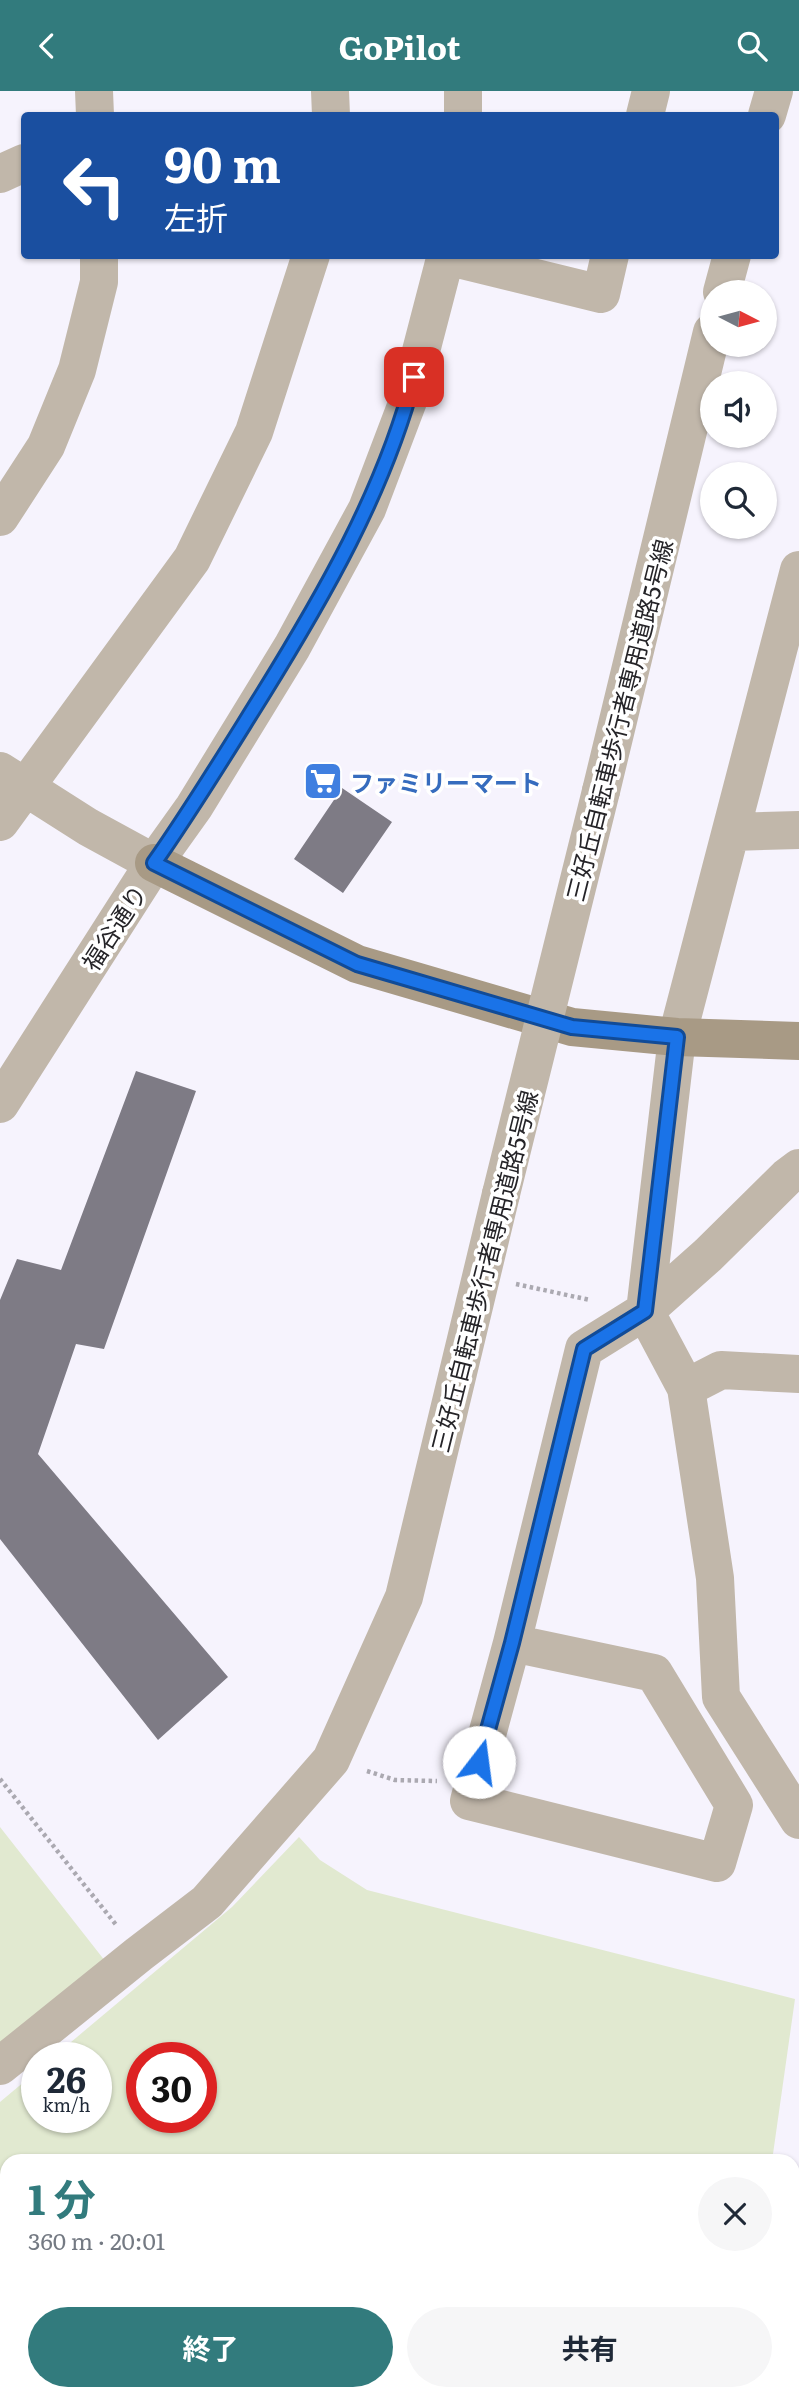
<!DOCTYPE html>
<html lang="ja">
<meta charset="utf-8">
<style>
:root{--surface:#fff;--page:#f6f6f7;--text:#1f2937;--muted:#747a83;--accent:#327b7d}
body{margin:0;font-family:Literata,"Noto Sans JP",serif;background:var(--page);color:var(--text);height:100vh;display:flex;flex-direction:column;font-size:26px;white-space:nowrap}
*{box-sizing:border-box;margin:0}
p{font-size:23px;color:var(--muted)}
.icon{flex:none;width:38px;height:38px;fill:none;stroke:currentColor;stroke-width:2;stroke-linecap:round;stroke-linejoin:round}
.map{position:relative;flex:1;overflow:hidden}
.details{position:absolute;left:0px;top:2063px;width:800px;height:247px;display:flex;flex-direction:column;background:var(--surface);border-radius:21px 21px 0 0;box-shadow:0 2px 5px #0004}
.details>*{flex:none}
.top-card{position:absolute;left:21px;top:21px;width:758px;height:147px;border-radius:7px;box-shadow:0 2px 5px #0004;background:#1a4fa0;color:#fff;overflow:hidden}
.needle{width:46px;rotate:96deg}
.buttons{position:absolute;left:700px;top:189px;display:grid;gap:14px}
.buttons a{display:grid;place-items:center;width:77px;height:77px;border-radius:50%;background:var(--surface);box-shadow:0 2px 5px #0004;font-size:35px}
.speed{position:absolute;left:21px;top:1951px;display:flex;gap:14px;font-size:35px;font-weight:700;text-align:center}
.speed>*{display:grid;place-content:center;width:91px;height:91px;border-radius:50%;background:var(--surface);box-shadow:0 2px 5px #0004;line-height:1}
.speed small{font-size:18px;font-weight:400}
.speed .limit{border:10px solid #d22;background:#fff;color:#111}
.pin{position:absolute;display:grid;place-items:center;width:60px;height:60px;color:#fff;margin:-30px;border-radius:14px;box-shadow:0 4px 10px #0006}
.me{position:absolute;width:77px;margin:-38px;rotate:15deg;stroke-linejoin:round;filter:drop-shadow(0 0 5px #0008)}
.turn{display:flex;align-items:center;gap:24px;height:147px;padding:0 28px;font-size:32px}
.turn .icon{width:91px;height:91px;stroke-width:2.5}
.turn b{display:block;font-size:49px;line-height:60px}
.round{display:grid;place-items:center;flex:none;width:74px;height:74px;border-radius:37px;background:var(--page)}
.overview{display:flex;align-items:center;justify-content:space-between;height:119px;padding:0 28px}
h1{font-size:42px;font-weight:700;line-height:52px;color:var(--accent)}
.cta{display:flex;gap:14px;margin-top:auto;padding:14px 28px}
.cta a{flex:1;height:80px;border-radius:42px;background:var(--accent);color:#fff;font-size:28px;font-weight:700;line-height:80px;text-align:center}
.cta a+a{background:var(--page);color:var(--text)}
header{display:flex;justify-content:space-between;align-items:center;height:91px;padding:0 28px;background:var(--accent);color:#fff;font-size:32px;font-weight:700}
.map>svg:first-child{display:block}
.green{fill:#e1e9d0;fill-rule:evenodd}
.building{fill:#7e7b85}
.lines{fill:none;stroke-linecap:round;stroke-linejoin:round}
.path{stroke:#aba9b1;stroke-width:4.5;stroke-dasharray:3.5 3.5;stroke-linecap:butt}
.street{stroke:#c1b7aa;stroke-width:38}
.secondary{stroke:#a89a85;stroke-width:38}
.street-bridge{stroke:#c1b7aa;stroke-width:38}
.route-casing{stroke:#114b97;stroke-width:18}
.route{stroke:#1a73e8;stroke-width:12}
.labels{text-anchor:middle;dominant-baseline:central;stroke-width:7;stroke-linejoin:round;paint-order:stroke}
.street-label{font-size:24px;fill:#252428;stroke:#fff}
.shop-label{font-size:24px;font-weight:bold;fill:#366cbe;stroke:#fff;text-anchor:start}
</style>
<header><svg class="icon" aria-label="back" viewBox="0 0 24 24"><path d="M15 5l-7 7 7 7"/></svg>GoPilot<svg class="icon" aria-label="search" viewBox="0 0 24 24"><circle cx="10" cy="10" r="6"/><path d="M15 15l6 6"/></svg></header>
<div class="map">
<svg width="799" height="2309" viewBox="0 0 799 2309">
<rect width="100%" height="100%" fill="#f6f3fd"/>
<path class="green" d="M0,1736L109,1875L0,1961Z
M299,1746L320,1769L367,1799L795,1908L772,2070H7V2303H714L712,2309H0V2011L37,1980V2026H96V1967H52L232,1816ZM142,1967H201V2026H142Z
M799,2115V2309H740L743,2303H793V2137Z"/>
<path class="building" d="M342,697L392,731L343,802L294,768Z
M136,980L196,1000L104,1258L76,1253L38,1363L228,1586L158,1649L0,1448V1209L17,1168L61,1179Z"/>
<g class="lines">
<path class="path" d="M516,1193L590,1209
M367,1680L395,1689L437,1690
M0,1688L117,1835"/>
<path class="street" d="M94,0L95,24
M330,0L331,24
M463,24V0
M645,24L651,0
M767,24L774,0
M0,83L24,72
M446,165L601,203L610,164
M722,201L732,164
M0,426L46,355L77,279L99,191V164
M799,479L677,946L645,1220L686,1297L715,1487L721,1606L799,1729
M0,680L88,736L154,772
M601,700L712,241
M0,731L192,468L254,341L311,164
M732,741L799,739
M0,1013L154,772L194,716L292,556L367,418L408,310L446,164
M686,1297L721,1279L799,1283
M512,1552L654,1582L734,1714L717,1772L469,1710L512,1552L584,1258L645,1220L708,1164L787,1086L799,1077
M0,1975L139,1863L207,1811L331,1669L404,1506L501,1103"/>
<path class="secondary" d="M154,772L357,873L572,936L677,946L799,950"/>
<path class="street-bridge" d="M501,1103L601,700"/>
</g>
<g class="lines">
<g class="route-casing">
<path id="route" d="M414,286C384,401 323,506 261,606C226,662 192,718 154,772L357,873L572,936L677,946L645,1220L584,1258L512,1552L479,1671"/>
</g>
<use href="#route" class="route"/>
</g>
<defs>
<g id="supermarket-square" transform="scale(2.0125)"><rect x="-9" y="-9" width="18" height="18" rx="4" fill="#3f7fe0" stroke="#fff"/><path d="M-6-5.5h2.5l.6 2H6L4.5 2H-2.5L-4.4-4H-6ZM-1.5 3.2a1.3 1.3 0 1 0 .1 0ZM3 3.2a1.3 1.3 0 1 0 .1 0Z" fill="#fff"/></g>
</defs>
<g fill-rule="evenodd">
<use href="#supermarket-square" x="323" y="690"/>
</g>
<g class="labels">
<g class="street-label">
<text transform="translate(618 629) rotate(-76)">三好丘自転車歩行者専用道路5号線</text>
<text transform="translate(113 836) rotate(-57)">福谷通り</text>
<text transform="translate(483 1180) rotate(-76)">三好丘自転車歩行者専用道路5号線</text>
</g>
<g class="shop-label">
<text x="350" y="690">ファミリーマート</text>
</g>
</g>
</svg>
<div class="buttons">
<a><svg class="needle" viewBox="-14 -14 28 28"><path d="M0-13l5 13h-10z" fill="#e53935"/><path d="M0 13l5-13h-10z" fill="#747a83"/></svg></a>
<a><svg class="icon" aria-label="sound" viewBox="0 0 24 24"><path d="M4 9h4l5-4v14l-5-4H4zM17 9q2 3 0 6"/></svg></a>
<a><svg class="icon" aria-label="search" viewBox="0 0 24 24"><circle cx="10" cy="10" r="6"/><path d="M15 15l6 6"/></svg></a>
</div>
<div class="speed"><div>26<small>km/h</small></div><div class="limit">30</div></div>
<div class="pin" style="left:414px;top:286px;background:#d93025"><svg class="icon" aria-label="arrive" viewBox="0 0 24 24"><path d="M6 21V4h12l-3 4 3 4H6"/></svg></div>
<svg class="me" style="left:479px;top:1671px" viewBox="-20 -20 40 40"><circle r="19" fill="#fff"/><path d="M0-13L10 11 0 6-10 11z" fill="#1a73e8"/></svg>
<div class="top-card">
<div class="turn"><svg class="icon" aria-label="left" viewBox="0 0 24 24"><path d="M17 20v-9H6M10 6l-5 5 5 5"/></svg><div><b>90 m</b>左折</div></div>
</div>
<section class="details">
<div class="overview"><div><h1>1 分</h1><p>360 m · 20:01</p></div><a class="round"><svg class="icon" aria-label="close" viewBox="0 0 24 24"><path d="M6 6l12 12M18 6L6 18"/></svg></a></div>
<div class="cta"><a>終了</a><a>共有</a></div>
</section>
</div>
